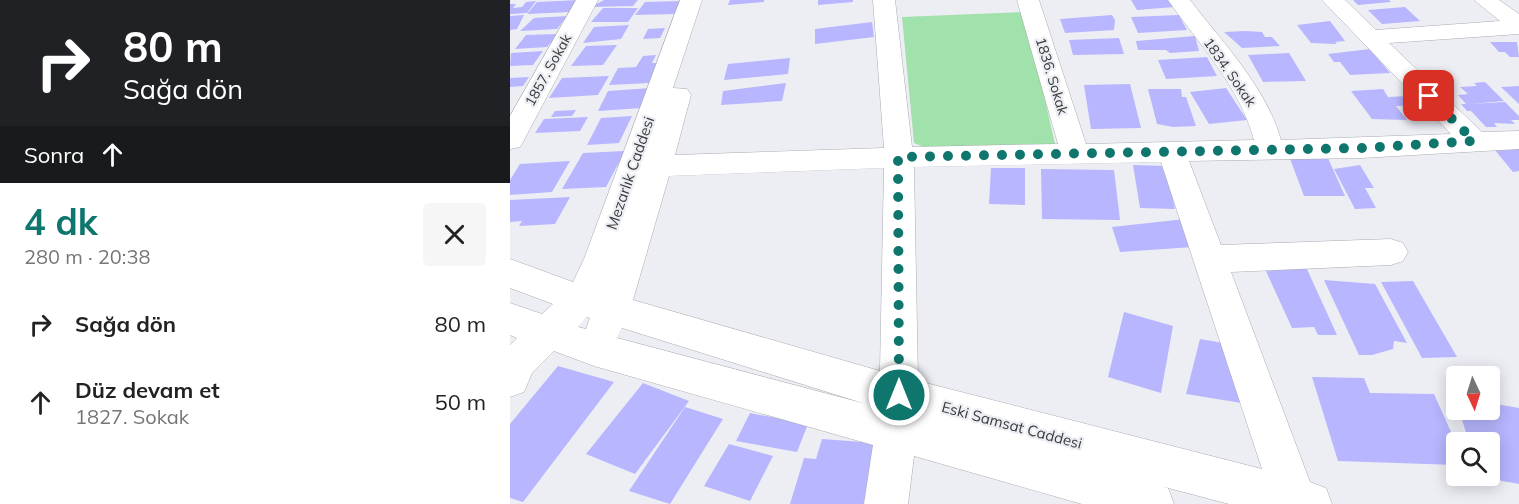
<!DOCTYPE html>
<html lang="tr">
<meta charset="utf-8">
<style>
:root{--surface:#fff;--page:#f6f6f6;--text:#222;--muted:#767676;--accent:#0f766e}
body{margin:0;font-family:Mulish,sans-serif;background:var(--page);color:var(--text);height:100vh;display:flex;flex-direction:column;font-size:22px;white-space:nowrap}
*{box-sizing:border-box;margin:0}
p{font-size:20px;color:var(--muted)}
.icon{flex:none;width:33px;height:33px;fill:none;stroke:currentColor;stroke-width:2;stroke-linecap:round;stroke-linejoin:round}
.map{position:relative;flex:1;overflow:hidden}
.details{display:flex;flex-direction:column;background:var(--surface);width:510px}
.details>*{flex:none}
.top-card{background:#202124;color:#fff;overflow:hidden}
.needle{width:39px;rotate:176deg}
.buttons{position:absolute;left:936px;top:366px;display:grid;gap:12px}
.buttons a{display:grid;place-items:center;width:54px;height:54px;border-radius:6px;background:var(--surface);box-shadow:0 3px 15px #0003;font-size:30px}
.pin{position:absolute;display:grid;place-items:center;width:51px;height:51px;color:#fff;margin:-26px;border-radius:12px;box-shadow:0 3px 9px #0006}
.me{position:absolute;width:66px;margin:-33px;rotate:0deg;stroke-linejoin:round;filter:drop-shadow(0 0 4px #0008)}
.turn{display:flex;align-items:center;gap:21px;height:126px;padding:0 24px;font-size:27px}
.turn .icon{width:78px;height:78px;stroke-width:2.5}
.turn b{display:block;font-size:42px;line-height:51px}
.then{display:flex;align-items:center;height:57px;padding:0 24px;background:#0003;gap:12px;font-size:22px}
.round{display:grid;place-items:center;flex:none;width:63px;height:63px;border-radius:6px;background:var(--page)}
.summary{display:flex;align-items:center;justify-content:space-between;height:102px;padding:0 24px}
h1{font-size:36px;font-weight:700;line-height:45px;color:var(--accent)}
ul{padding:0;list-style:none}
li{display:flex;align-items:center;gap:18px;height:78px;padding:0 24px}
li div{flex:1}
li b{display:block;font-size:22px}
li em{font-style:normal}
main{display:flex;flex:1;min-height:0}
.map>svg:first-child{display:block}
.green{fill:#a1e1ab}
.building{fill:#b7b6fe}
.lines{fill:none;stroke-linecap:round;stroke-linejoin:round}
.minor-casing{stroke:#aaabb1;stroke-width:1}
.minor{fill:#fff;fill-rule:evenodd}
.route{stroke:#0f766e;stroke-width:10;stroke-dasharray:0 18}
.labels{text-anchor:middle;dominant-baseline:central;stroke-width:4.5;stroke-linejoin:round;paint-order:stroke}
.far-street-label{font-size:14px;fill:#393a3c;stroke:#edeef4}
.street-label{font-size:15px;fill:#393a3c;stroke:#edeef4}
</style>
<main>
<section class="details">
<div class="top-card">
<div class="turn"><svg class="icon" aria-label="right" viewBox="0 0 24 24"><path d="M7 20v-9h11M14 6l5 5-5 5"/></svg><div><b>80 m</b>Sağa dön</div></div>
<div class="then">Sonra<svg class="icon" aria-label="ahead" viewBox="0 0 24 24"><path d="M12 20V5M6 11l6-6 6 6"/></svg></div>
</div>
<div class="summary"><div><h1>4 dk</h1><p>280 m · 20:38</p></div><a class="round"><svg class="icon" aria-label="close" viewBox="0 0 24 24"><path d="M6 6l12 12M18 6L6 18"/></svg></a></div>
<ul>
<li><svg class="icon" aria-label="right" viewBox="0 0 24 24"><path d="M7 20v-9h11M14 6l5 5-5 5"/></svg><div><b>Sağa dön</b></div><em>80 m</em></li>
<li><svg class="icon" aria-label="ahead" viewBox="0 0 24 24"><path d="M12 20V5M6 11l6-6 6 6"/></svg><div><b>Düz devam et</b><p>1827. Sokak</p></div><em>50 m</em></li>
</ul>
</section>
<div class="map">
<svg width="1009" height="504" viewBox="0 0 1009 504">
<rect width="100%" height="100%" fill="#edeef4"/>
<path class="green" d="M513,12L524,51L545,144L414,147L404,143L392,17Z"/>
<path class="building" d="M69,0L61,12L17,14L27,2Z
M94,0H128L123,6L81,7Z
M220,0H254V2L218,5Z
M308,0H343V2L308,5Z
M621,0H660L664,7L627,10Z
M843,0H879L881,2L848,5Z
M26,1L17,13L0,14V4H6L3,8L12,7L16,2Z
M172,1L164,14L125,15L135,2Z
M895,7L910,21L872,24L858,10Z
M93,8H128L118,22H81Z
M14,15L7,29L0,30V16Z
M602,15L605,20L604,30L555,33L550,19Z
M669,15L677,30L628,33L621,17Z
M57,16L47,29L10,31L24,18Z
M820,21L835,41L825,42L827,44L801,43L787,25Z
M362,22L364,37L305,44V29Z
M119,25L111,39L73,43L84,27Z
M155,28L150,38L133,39L138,29Z
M735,31L752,32L755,37H762L770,46L732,48L714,32Z
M48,34L37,47L5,49L16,35Z
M685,36L689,51L660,53L656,50H628L626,41Z
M609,38L614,54L563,55L559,40Z
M980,42H1007L1009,57H1000L995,52H989Z
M107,45L93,65L61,66L76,46Z
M860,49L880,73L840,75L830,62H824L818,54Z
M33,51L23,65L0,66L1,53Z
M779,53L796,81L753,82L738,55Z
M146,55L142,63H150L140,83L99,85L108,68L126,67L133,56Z
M697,57L707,76L656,79L648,60Z
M280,58L278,74L214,80L218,64Z
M99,76L88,95L39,98L52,78Z
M19,77L13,86L0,87V78Z
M975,82L994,101L960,104L995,102L1009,116V120H1001L1005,124L984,123L987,127H976L961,111H957L951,104H956L948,95L958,94L950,87L967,86L964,83Z
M276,83L272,101L211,105L213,91Z
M620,84L631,128L581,129L574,85Z
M1009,86V104L991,87Z
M141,88L132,108L88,111L98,91Z
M716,88L737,120L699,124L680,92Z
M638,89H671L672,97H676L686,126L663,127L647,124Z
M873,89L878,97L898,96L906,105L886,106L897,120L862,119L841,91Z
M66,110L62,116L41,117L45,111Z
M122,116L109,143L77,145L91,118Z
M78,117L70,131L25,133L34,119Z
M1009,148V171L1003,172L984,149Z
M115,151L96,187L52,189L73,153Z
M779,156H817L835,196H794Z
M60,161L42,192L0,195V180L10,164Z
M623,165L656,166L665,209L630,208Z
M850,165L864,188H855L866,208L845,209L824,169Z
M481,168H515V205L479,204Z
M531,169L604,170L610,220L532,219Z
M60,197L45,224L9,226L12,221L0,222V200Z
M675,219L683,247L610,252L602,227Z
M796,267L827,335H808L804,327L782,328L755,269Z
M814,280L865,284L897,343L884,341L883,349L862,355H849Z
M903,281L947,357L912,358L871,282Z
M614,312L663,326L651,393L598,377Z
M690,339L725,345L738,404L676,394Z
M48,366L104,382L13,502L0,498V424Z
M802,377L854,378L860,393L924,394L946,443V465L828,461Z
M133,383L179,401L125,474L76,454Z
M980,403L1009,408V484L970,477L980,476V442H959L949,410H980Z
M175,407L213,419L160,504L119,491Z
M240,413L298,424L287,452L226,441Z
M312,439L380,444L367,504H280L294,458L306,459Z
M219,444L263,456L240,501L194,486Z"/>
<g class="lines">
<g class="minor-casing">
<path id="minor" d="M66,0H88L14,140L10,147L0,149V116Z
M170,0H192L163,88L177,89L181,95L165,155L374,148L363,0H385L402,147L548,144L507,0H529L576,144L744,140C730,87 689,44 658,0H680C713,43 756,87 771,140L941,134L812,0H835L866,30L990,21L964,0H989L1009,14V34L879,43L972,132L1009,131V149L852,158L679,161L711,245L881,239L893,243L898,252L893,261L881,265L721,272L800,482L816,488L822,504H719L651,486L658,488L664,504H572L404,456L398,504H354L363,445L84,366L44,351L22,373L14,392L0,397V345L7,338L0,335V303L32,314L43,304L0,288V259L63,282L74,259ZM651,162L752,469L408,381L404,167ZM374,168L370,371L123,300L159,176ZM77,317L80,318L76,329L68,327ZM112,328L356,404L107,338Z"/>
</g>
<use href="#minor" class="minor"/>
</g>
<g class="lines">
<path class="route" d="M389,395L388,157L852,148L964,141L919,96"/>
</g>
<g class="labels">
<g class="far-street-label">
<text transform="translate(38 70) rotate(-61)">1857. Sokak</text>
<text transform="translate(720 72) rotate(55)">1834. Sokak</text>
<text transform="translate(542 76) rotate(73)">1836. Sokak</text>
</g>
<g class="street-label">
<text transform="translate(120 173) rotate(-71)">Mezarlık Caddesi</text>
<text transform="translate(502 425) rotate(15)">Eski Samsat Caddesi</text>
</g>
</g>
</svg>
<div class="buttons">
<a><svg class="needle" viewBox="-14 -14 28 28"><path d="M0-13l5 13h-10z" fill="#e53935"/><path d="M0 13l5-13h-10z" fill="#767676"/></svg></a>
<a><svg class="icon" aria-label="search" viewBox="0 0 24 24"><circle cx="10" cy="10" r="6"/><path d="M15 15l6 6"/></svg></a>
</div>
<div class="pin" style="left:919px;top:96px;background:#d93025"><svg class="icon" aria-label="arrive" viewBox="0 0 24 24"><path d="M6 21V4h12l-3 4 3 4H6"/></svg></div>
<svg class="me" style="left:389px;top:395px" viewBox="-20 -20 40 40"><circle r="17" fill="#0f766e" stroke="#fff" stroke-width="3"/><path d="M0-11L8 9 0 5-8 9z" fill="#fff"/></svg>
</div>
</main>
